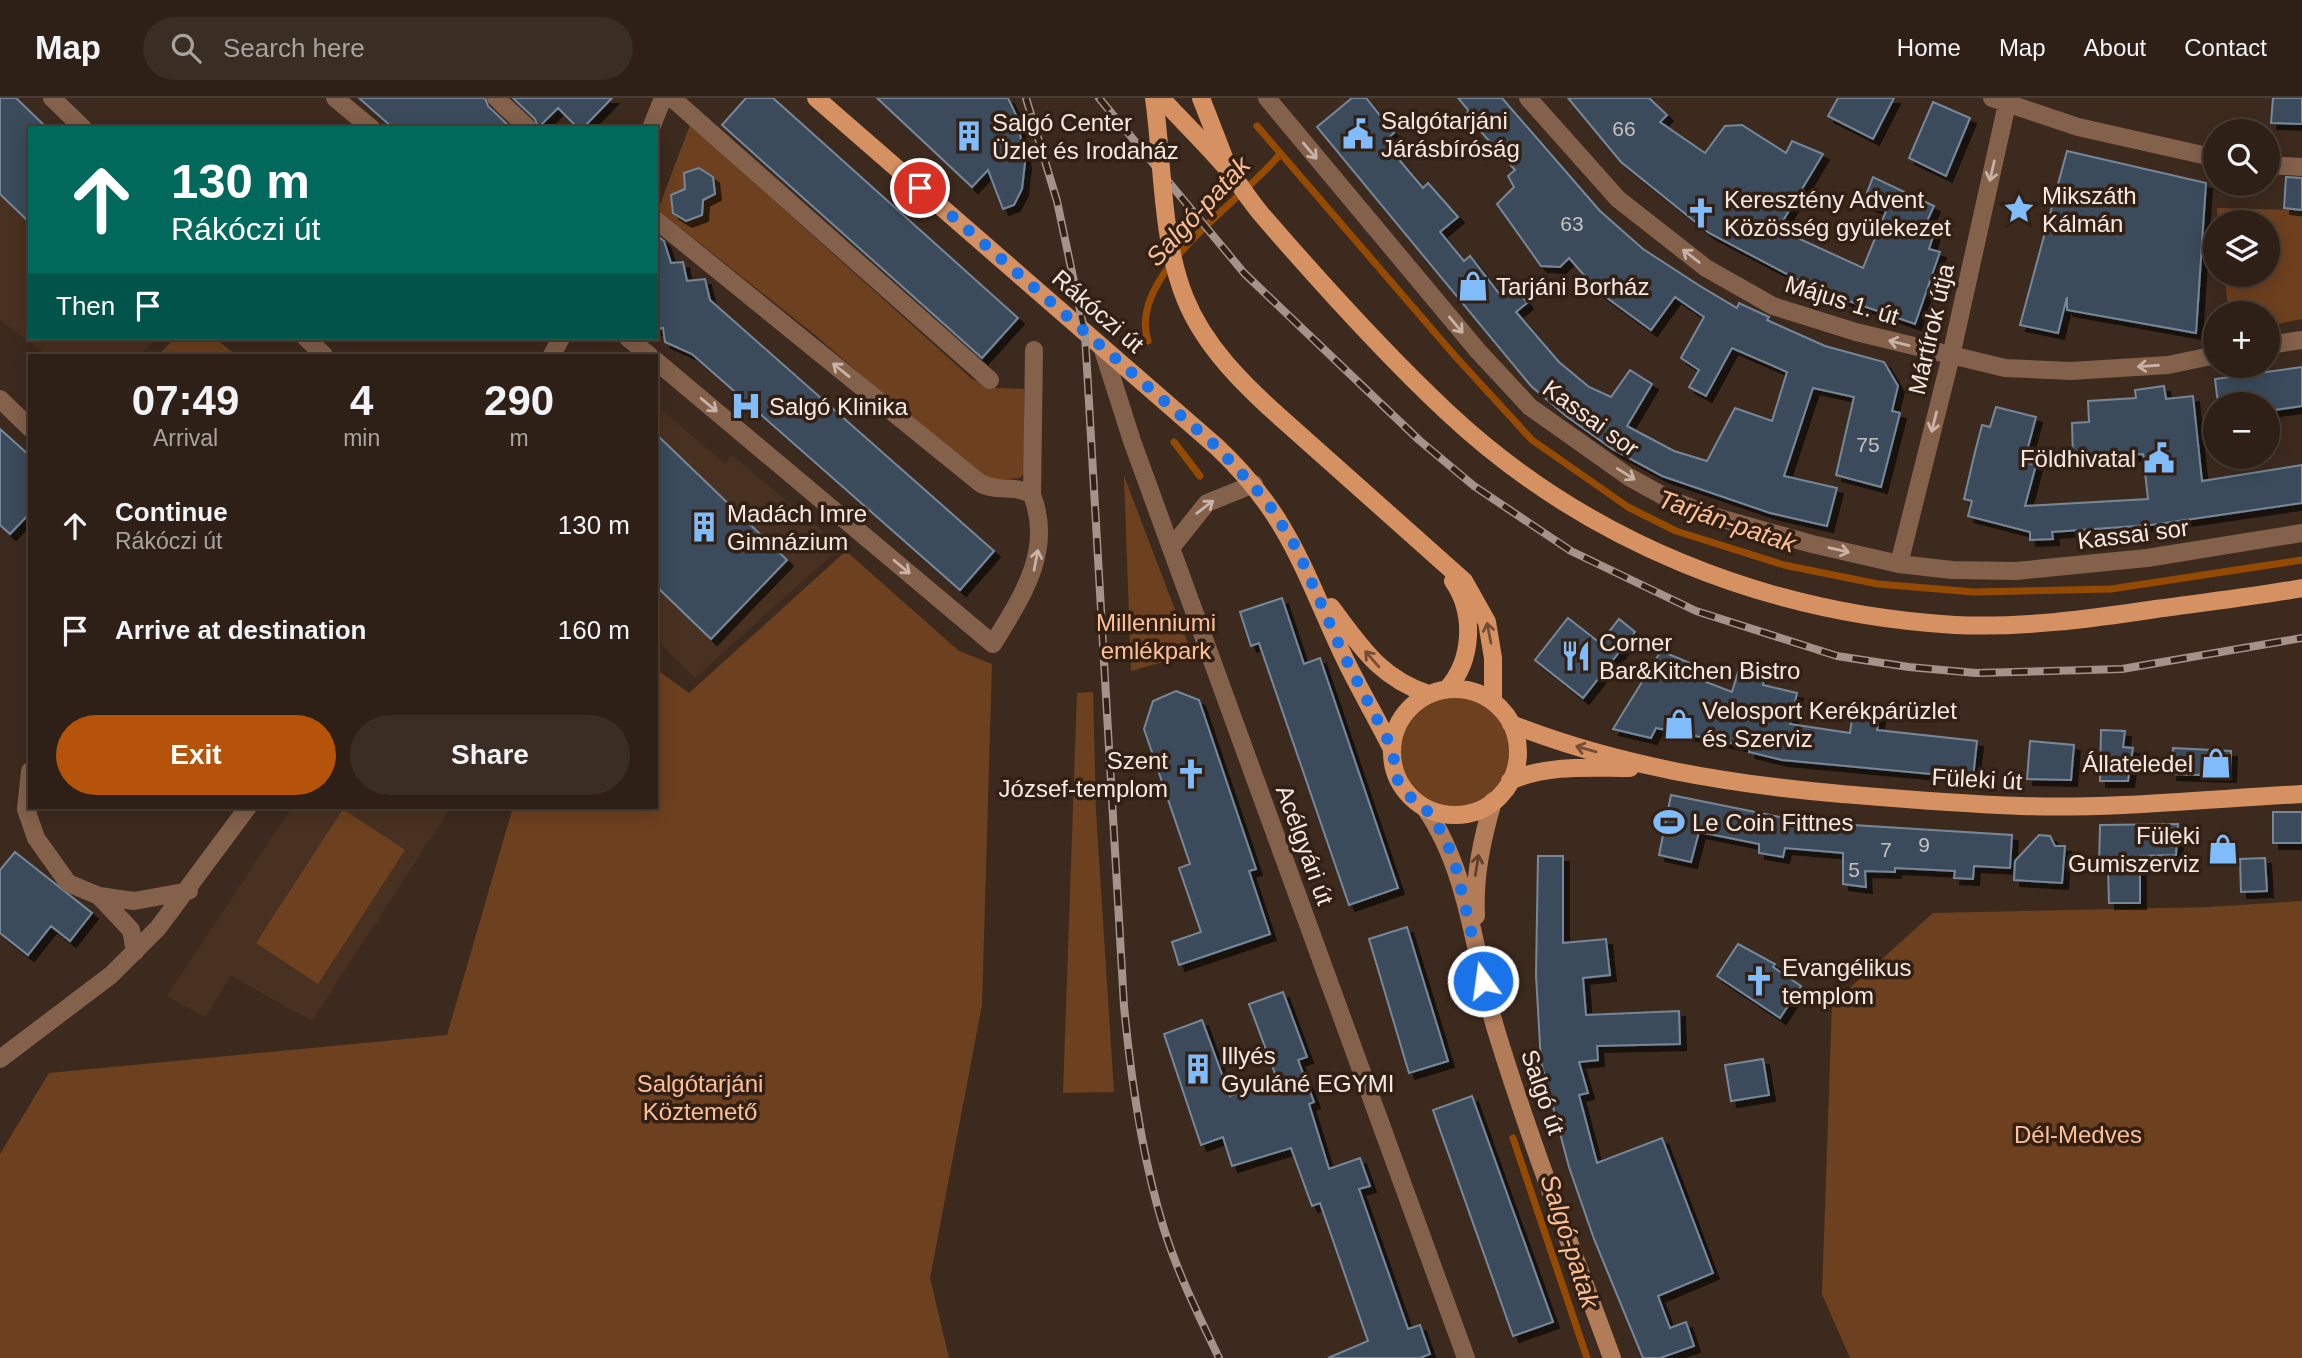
<!DOCTYPE html>
<meta charset="utf-8">
<style>
:root{--surface:#2e2016;--page:#3a2d23;--text:#f1f3f6;--muted:#a7a3a1;--line:#493e35;--accent:#b45309}
body{margin:0;font-family:Arial,sans-serif;background:var(--page);color:var(--text);height:100vh;display:flex;flex-direction:column;font-size:26px;white-space:nowrap}
*{box-sizing:border-box;margin:0}
p{font-size:23px;color:var(--muted)}
.icon{flex:none;width:38px;height:38px;fill:none;stroke:currentColor;stroke-width:2;stroke-linecap:round;stroke-linejoin:round}
.map{position:relative;flex:1;overflow:hidden}
.drawer{position:absolute;left:28px;top:256px;width:630px;height:455px;display:flex;flex-direction:column;background:var(--surface);border-radius:0px;box-shadow:0 4px 18px #0003,0 0 0 2px var(--line)}
.drawer>*{flex:none}
.top-card{position:absolute;left:28px;top:28px;width:630px;height:214px;border-radius:0px;box-shadow:0 4px 18px #0003,0 0 0 2px var(--line);background:#00695c;color:#fff;overflow:hidden}
.fabs{position:absolute;left:2203px;top:21px;display:grid;gap:14px}
.fabs a{display:grid;place-items:center;width:77px;height:77px;border-radius:50%;background:var(--surface);box-shadow:0 4px 18px #0003,0 0 0 2px var(--line);font-size:35px}
.pin{position:absolute;display:grid;place-items:center;width:60px;height:60px;color:#fff;margin:-30px;border:4px solid #fff;border-radius:50%;box-shadow:0 2px 7px #0007}
.me{position:absolute;width:77px;margin:-38px;rotate:346deg;stroke-linejoin:round;filter:drop-shadow(0 0 5px #0008)}
.turn{display:flex;align-items:center;gap:24px;height:147px;padding:0 28px;font-size:32px}
.turn .icon{width:91px;height:91px;stroke-width:2.5}
.turn b{display:block;font-size:49px;line-height:60px}
.then{display:flex;align-items:center;height:66px;padding:0 28px;background:#0003;gap:14px;font-size:26px}
.eta{display:flex;justify-content:space-evenly;align-items:center;height:119px;text-align:center}
.eta b{font-size:42px;font-weight:700;line-height:49px}
.cta{display:flex;gap:14px;margin-top:auto;padding:14px 28px}
.cta a{flex:1;height:80px;border-radius:42px;background:var(--accent);color:#fff;font-size:28px;font-weight:700;line-height:80px;text-align:center}
.cta a+a{background:var(--page);color:var(--text)}
ul{padding:0;list-style:none}
li{display:flex;align-items:center;gap:21px;height:105px;padding:0 28px}
li div{flex:1}
li b{display:block;font-size:26px}
li em{font-style:normal}
header{display:flex;align-items:center;gap:42px;box-sizing:border-box;height:98px;padding:0 35px;background:var(--surface);border-bottom:2px solid var(--line)}
header strong{font-size:33px}
nav{display:flex;gap:38px;margin-inline-start:auto;font-size:24px}
.search{width:490px;height:63px;background:var(--page);display:flex;align-items:center;gap:18px;box-sizing:border-box;padding:0 24px;border-radius:38px;color:var(--muted);font-size:26px}
.map>svg:first-child{display:block}
.built{fill:#493121}
.green{fill:#6d401f}
.lines{fill:none;stroke-linecap:round;stroke-linejoin:round}
.stream{stroke:#954a04;stroke-width:7}
.building{fill:#3b4b5c;stroke:#768799;stroke-width:2;filter:url(#shadow)}
.street{stroke:#83614b;stroke-width:18}
.secondary{stroke:#b27c59;stroke-width:18}
.primary{stroke:#d69163;stroke-width:18}
.rail-casing{stroke:#a3938a;stroke-width:8}
.rail{stroke:#322015;stroke-width:5;stroke-dasharray:16;stroke-linecap:butt}
.primary-bridge{stroke:#d69163;stroke-width:18}
.oneway{stroke:#c8b3a6}
.oneway2{stroke:#744d34}
.oneway3{stroke:#5f402d}
.route{stroke:#1a73e8;stroke-width:12;stroke-dasharray:0 21.6}
.labels{text-anchor:middle;dominant-baseline:central;stroke-width:7;stroke-linejoin:round;paint-order:stroke}
.number-label{font-size:21px;fill:#c7c2c0}
.poi-label{font-size:24px;fill:#f6e9e2;stroke:#322015;text-anchor:start}
.street-label{font-size:24px;fill:#f6e9e2;stroke:#322015}
.park-label{font-size:24px;fill:#ffbf96;stroke:#322015}
.water-label{font-size:26px;font-style:italic;fill:#febe95;stroke:#322015}
</style>
<header>
<strong>Map</strong>
<div class="search"><svg class="icon" aria-label="search" viewBox="0 0 24 24"><circle cx="10" cy="10" r="6"/><path d="M15 15l6 6"/></svg>Search here</div>
<nav><a>Home</a><a>Map</a><a>About</a><a>Contact</a></nav>
</header>
<div class="map">
<svg width="2302" height="1260" viewBox="0 0 2302 1260">
<defs>
<filter id="shadow"><feDropShadow dx="6" dy="6" stdDeviation="0" flood-color="#0009"/></filter>
</defs>
<rect width="100%" height="100%" fill="#3d2a1e"/>
<path class="built" d="M0,0H16L47,30H30V240H157L140,257H47L0,222Z
M656,307L725,366L732,357L846,453L832,457L695,580L656,541Z
M292,709H451L312,923L231,878L205,919L167,898Z"/>
<path class="green" d="M690,27L972,281L996,290L1024,291V375L1020,380L994,382L976,376L815,237L658,112Z
M2217,110L2302,112V221L2268,228V215H2229L2224,177H2268V124H2218Z
M175,240H215L236,257H158Z
M1124,378L1192,556L1131,573Z
M846,453L959,553L992,566L982,907L930,1180L949,1260H0V1056L49,975L447,937L513,709H656V571L689,595Z
M1392 654a63 63 0 1 1 126 0a63 63 0 1 1-126 0Z
M1093,594L1096,714L1114,994L1063,995L1077,595Z
M343,711L405,752L318,886L256,845Z
M2302,803V1260H1850L1822,1196L1832,906L1933,815L2208,809Z"/>
<g class="lines">
<path class="stream" d="M1257,28L1455,258L1532,342L1628,409L1676,433L1784,467L1878,486L1974,494L2111,491L2302,462
M1148,243C1126,176 1244,102 1280,56
M1174,344L1200,378
M1513,1040L1587,1260"/>
</g>
<path class="building" d="M0,0H16L47,30H30V125L0,96Z
M359,0H485L488,8L511,30H393Z
M513,0H612L583,30H578L558,10L538,30L535,21Z
M746,0H773L1018,220L982,260L722,27Z
M877,0H1008L1017,19L1025,65L1022,91L1014,107L1003,111L988,72L972,89Z
M1352,0H1366L1394,35L1384,44L1423,90L1428,85L1458,119L1440,134L1464,163L1470,158L1501,198L1513,187L1527,205L1516,214L1559,264L1589,289L1611,299L1630,272L1652,286L1627,328L1674,353L1707,363L1735,310L1772,323L1787,274L1732,250L1706,298L1689,289L1699,272L1681,260L1704,219L1675,199L1651,232L1599,194L1569,160L1560,169L1541,168L1497,106L1514,89L1508,78L1515,72L1465,16L1469,13L1458,0H1502L1600,113L1643,151L1700,188L1737,210L1739,205L1769,219L1767,222L1825,248L1884,264L1898,288L1892,313L1900,315L1881,389L1836,377L1854,299L1813,290L1784,378L1837,390L1827,428L1770,415L1662,378L1612,351L1566,318L1531,288L1317,29Z
M1568,0H1649L1667,17L1660,24L1705,55L1725,28L1742,27L1786,55L1792,43L1823,56L1778,131L1863,170L1886,113L1863,105L1873,79L1934,108L1927,123L1937,126L1929,151L1940,154L1915,226L1817,192L1709,135L1621,64Z
M1838,0H1894L1873,41L1828,18Z
M2273,0H2302V26L2271,25Z
M1933,4L1970,20L1946,78L1909,60Z
M2067,53L2206,85L2196,235L2067,212V199L2058,235L2020,227Z
M699,70L713,79L715,96L703,102L702,117L686,123L673,115L671,97L685,91L684,75Z
M2286,79L2302,80V112L2284,110Z
M656,137L664,143L671,165L683,164L687,183L705,181L710,202L994,453L960,492L692,256L665,244L663,230L656,231Z
M2302,269V308L2268,313V306H2218L2215,281Z
M2164,288L2166,301L2193,298L2202,383L2302,367V405L2151,427L2052,434L2053,441L2030,442V434L1968,418L1972,403L1964,401L1975,354L1982,327L1990,329L1996,309L2036,319L2024,364L2036,367L2025,408L2148,401L2143,356L2073,360L2072,325L2089,324L2088,303L2136,300L2135,292Z
M0,331L30,358V415L10,436L0,427Z
M656,336L787,462L711,541L656,488Z
M1282,500L1304,566L1320,560L1398,790L1349,807L1259,545L1251,548L1240,514Z
M1568,520L1600,545L1619,521L1635,534L1583,600L1535,562Z
M1661,553L1690,565L1685,576L1732,594L1740,567L1761,574L1759,581L1764,583L1763,587L1797,595L1790,626L1850,635L1853,614L1879,618L1877,632L1977,643L1973,680L1782,662L1749,654L1750,649L1656,630L1651,640L1613,631Z
M1176,593L1199,602L1256,771L1249,773L1270,836L1179,867L1172,844L1201,834L1179,770L1190,766L1144,631L1153,603Z
M2101,632L2125,633L2123,649L2133,650L2128,683H2100Z
M2030,643L2074,647L2071,682L2027,681Z
M2173,650L2231,653L2230,678L2171,676Z
M1671,697L1805,724L2012,737L2010,770L1974,768L1973,781L1954,780L1955,773L1895,770V774L1865,773L1866,789L1843,786V755L1785,750L1783,759L1759,755V746L1699,734L1691,764L1659,757Z
M2273,714H2302V745H2273Z
M2178,726L2176,757L2140,758V805H2109L2108,769H2099L2100,727Z
M2039,737L2050,738L2055,748H2065L2062,785L2014,782L2015,763Z
M15,754L92,815L70,843L51,828L28,857L0,835V772Z
M1538,758H1563V845L1606,841L1610,877L1583,880L1586,917L1679,913L1680,946L1597,948L1598,962L1579,964L1588,995L1579,997L1597,1065L1662,1040L1713,1175L1658,1198L1670,1230L1686,1224L1694,1248L1660,1260H1643L1594,1141L1569,1069L1541,964L1536,877Z
M2265,760L2267,793L2241,794L2240,761Z
M1407,829L1448,963L1409,975L1369,841Z
M1738,846L1775,866L1773,869L1801,888L1780,920L1717,878Z
M1283,894L1307,959L1298,962L1314,1004L1309,1006L1329,1071L1360,1060L1370,1088L1359,1091L1408,1231L1420,1227L1430,1256L1420,1260H1328L1368,1243L1320,1105L1312,1108L1291,1050L1232,1068L1223,1039L1201,1047L1164,936L1202,922L1230,998L1277,981L1249,906Z
M1763,961L1769,997L1731,1003L1725,967Z
M1472,998L1553,1224L1513,1238L1433,1012Z"/>
<g class="lines">
<path class="street" d="M52,0L83,30
M335,0L371,30
M496,0L527,29
M672,0L990,282
M1267,0L1478,253L1530,309L1629,379L1667,400L1709,417L1812,446L1899,466L1952,472L2016,473L2147,460L2302,435
M1528,0L1618,101L1706,170L1773,208L1856,234L2005,270L2071,273L2168,267L2216,257
M1992,0L2078,29L2216,60
M651,30L663,0
M2268,67L2302,69
M656,122L980,385C996,395 1017,386 1032,397C1054,453 1021,500 993,546L656,263
M306,240L324,257
M628,240L649,257
M2268,247L2302,242
M1102,249L1132,343L1466,1260
M552,257L561,240
M0,301L30,330
M1032,397L1034,252
M1171,450L1207,405L1254,386
M1899,466L1951,258L2007,6
M30,673L26,711L36,740L68,785L99,798L134,803L189,793
M99,798L131,832L135,854
M0,961L111,877L158,830L248,709"/>
<path class="secondary" d="M1425,710C1470,775 1474,859 1496,932C1530,1043 1572,1151 1612,1260
M1476,818C1474,777 1482,742 1493,703"/>
<path class="primary" d="M816,0L1217,349C1288,416 1303,471 1342,555C1357,587 1376,619 1392,651
M1161,0C1184,25 1208,48 1230,74C1241,88 1250,103 1262,117C1320,184 1381,252 1446,313C1584,443 1766,516 1955,527C2022,530 2090,521 2156,511C2205,504 2254,499 2302,490
M1201,0L1227,67
M1281,320L1464,483L1487,524L1493,560V603
M1331,509C1361,549 1379,579 1428,596
M1392 654a63 63 0 1 1 126 0a63 63 0 1 1-126 0Z
M1447,591C1473,562 1475,515 1453,483
M1511,626C1618,668 1728,686 1842,696C1902,701 1961,706 2021,708C2115,711 2209,701 2302,696
M1510,683C1548,666 1590,670 1630,670"/>
<g class="rail-casing">
<path id="rail" d="M1026,0L1057,103L1085,236L1124,908C1131,982 1142,1060 1164,1131C1178,1176 1199,1218 1219,1260
M1099,0L1244,175L1419,342L1474,388L1571,453L1696,513L1837,558L1909,569L1976,575L2122,571L2302,540"/>
</g>
<use href="#rail" class="rail"/>
<path class="primary-bridge" d="M1154,0C1163,64 1161,141 1185,200C1204,248 1244,287 1281,320"/>
</g>
<defs><path id="oneway-shaft" d="M-6 0H5M1.5-3L5.5 0L1.5 3" fill="none" stroke-width="1.6" stroke-linecap="round" stroke-linejoin="round" transform="scale(1.75)"/></defs>
<g class="oneway">
<use href="#oneway-shaft" transform="translate(1310 53) rotate(50)"/>
<use href="#oneway-shaft" transform="translate(1992 73) rotate(103)"/>
<use href="#oneway-shaft" transform="translate(1691 158) rotate(-142)"/>
<use href="#oneway-shaft" transform="translate(1456 227) rotate(50)"/>
<use href="#oneway-shaft" transform="translate(1899 245) rotate(-166)"/>
<use href="#oneway-shaft" transform="translate(2148 268) rotate(176)"/>
<use href="#oneway-shaft" transform="translate(841 272) rotate(-141)"/>
<use href="#oneway-shaft" transform="translate(709 307) rotate(40)"/>
<use href="#oneway-shaft" transform="translate(1934 324) rotate(104)"/>
<use href="#oneway-shaft" transform="translate(1626 376) rotate(32)"/>
<use href="#oneway-shaft" transform="translate(1205 409) rotate(-37)"/>
<use href="#oneway-shaft" transform="translate(1839 452) rotate(13)"/>
<use href="#oneway-shaft" transform="translate(1036 462) rotate(-79)"/>
<use href="#oneway-shaft" transform="translate(902 469) rotate(40)"/>
</g>
<g class="oneway2">
<use href="#oneway-shaft" transform="translate(1489 535) rotate(-101)"/>
<use href="#oneway-shaft" transform="translate(1372 561) rotate(-131)"/>
<use href="#oneway-shaft" transform="translate(1586 651) rotate(-164)"/>
</g>
<use class="oneway3" href="#oneway-shaft" transform="translate(1477 767) rotate(-81)"/>
<g class="lines">
<path class="route" d="M920,90L1217,349L1266,402L1297,451L1343,556L1392,650L1397,681L1409,698L1425,710L1445,739L1456,770L1483,883"/>
</g>
<defs>
<g id="civic-bare" transform="scale(2.415)"><path d="M-.6-6.5H3V-4.5H.6V-3L4-1V1h2V6H-6V1h2V-1L-.6-3ZM-1.2 2.5V6h2.4V2.5Z" fill="#81bcfa" stroke="#322015" stroke-width="2.5" paint-order="stroke"/></g>
<g id="building-bare" transform="scale(2.415)"><path d="M-4-6H4V6H1V3H-1V6H-4ZM-2.5-4.3h1.7v1.8h-1.7ZM.8-4.3h1.7v1.8H.8ZM-2.5-1h1.7V.8h-1.7ZM.8-1h1.7V.8H.8Z" fill="#81bcfa" stroke="#322015" stroke-width="2.5" paint-order="stroke"/></g>
<g id="sight-bare" transform="scale(2.415)"><path d="M0-6L1.8-2.2L6-1.7L2.9 1.2L3.7 5.4L0 3.3L-3.7 5.4L-2.9 1.2L-6-1.7L-1.8-2.2Z" fill="#81bcfa" stroke="#322015" stroke-width="2.5" paint-order="stroke"/></g>
<g id="church-bare" transform="scale(2.415)"><path d="M-1.2-6h2.4v3.5h3.3v2.4h-3.3V6h-2.4V-.1h-3.3v-2.4h3.3Z" fill="#81bcfa" stroke="#322015" stroke-width="2.5" paint-order="stroke"/></g>
<g id="shop-bare" transform="scale(2.415)"><path d="M-5-2.5h2.3a2.7 3.5 0 0 1 5.4 0H5L5.5 6h-11ZM-1.5-2.5h3a1.5 2.3 0 0 0-3 0Z" fill="#81bcfa" stroke="#322015" stroke-width="2.5" paint-order="stroke"/></g>
<g id="hospital-bare" transform="scale(2.415)"><path d="M-5-5h3v3.5h4V-5h3V5h-3V1.5h-4V5h-3Z" fill="#81bcfa" stroke="#322015" stroke-width="2.5" paint-order="stroke"/></g>
<g id="restaurant-bare" transform="scale(2.415)"><path d="M-5-6h1v4h1v-4h1v4h1v-4h1v5L-1.5 .5V6h-2V.5L-5-1ZM5-6V6H3V1.5H1.5Q1.5-4 5-6Z" fill="#81bcfa" stroke="#322015" stroke-width="2.5" paint-order="stroke"/></g>
<g id="stadium-bare" transform="scale(2.415)"><path d="M0-5a6.5 5 0 1 0 0 10a6.5 5 0 1 0 0-10ZM-3.5-1.8h7v3.6h-7Z" fill="#81bcfa" stroke="#322015" stroke-width="2.5" paint-order="stroke"/></g>
</defs>
<g fill-rule="evenodd">
<use href="#civic-bare" x="1358" y="36"/>
<use href="#building-bare" x="969" y="38"/>
<use href="#sight-bare" x="2019" y="111"/>
<use href="#church-bare" x="1701" y="115"/>
<use href="#shop-bare" x="1473" y="188"/>
<use href="#hospital-bare" x="746" y="308"/>
<use href="#civic-bare" x="2159" y="360"/>
<use href="#building-bare" x="704" y="429"/>
<use href="#restaurant-bare" x="1576" y="558"/>
<use href="#shop-bare" x="1679" y="626"/>
<use href="#shop-bare" x="2216" y="665"/>
<use href="#church-bare" x="1191" y="676"/>
<use href="#stadium-bare" x="1669" y="724"/>
<use href="#shop-bare" x="2223" y="751"/>
<use href="#church-bare" x="1759" y="883"/>
<use href="#building-bare" x="1198" y="971"/>
</g>
<g class="labels">
<g class="number-label">
<text x="1624" y="30">66</text>
<text x="1572" y="125">63</text>
<text x="1868" y="346">75</text>
<text x="1924" y="746">9</text>
<text x="1886" y="751">7</text>
<text x="1854" y="771">5</text>
</g>
<g class="poi-label">
<text x="1381" y="22">Salgótarjáni<tspan x="1381" dy="28">Járásbíróság</tspan></text>
<text x="992" y="24">Salgó Center<tspan x="992" dy="28">Üzlet és Irodaház</tspan></text>
<text x="2042" y="97">Mikszáth<tspan x="2042" dy="28">Kálmán</tspan></text>
<text x="1724" y="101">Keresztény Advent<tspan x="1724" dy="28">Közösség gyülekezet</tspan></text>
<text x="1496" y="188">Tarjáni Borház</text>
<text x="769" y="308">Salgó Klinika</text>
<text x="2136" y="360" text-anchor="end">Földhivatal</text>
<text x="727" y="415">Madách Imre<tspan x="727" dy="28">Gimnázium</tspan></text>
<text x="1599" y="544">Corner<tspan x="1599" dy="28">Bar&amp;Kitchen Bistro</tspan></text>
<text x="1702" y="612">Velosport Kerékpárüzlet<tspan x="1702" dy="28">és Szerviz</tspan></text>
<text x="1168" y="662" text-anchor="end">Szent<tspan x="1168" dy="28">József-templom</tspan></text>
<text x="2193" y="665" text-anchor="end">Állateledel</text>
<text x="1692" y="724">Le Coin Fittnes</text>
<text x="2200" y="737" text-anchor="end">Füleki<tspan x="2200" dy="28">Gumiszerviz</tspan></text>
<text x="1782" y="869">Evangélikus<tspan x="1782" dy="28">templom</tspan></text>
<text x="1221" y="957">Illyés<tspan x="1221" dy="28">Gyuláné EGYMI</tspan></text>
</g>
<g class="street-label">
<text transform="translate(1842 202) rotate(17)">Május 1. út</text>
<text transform="translate(1098 213) rotate(41)">Rákóczi út</text>
<text transform="translate(1931 231) rotate(-77)">Mártírok útja</text>
<text transform="translate(1591 320) rotate(36)">Kassai sor</text>
<text transform="translate(2133 436) rotate(-7)">Kassai sor</text>
<text transform="translate(1977 681) rotate(3)">Füleki út</text>
<text transform="translate(1305 747) rotate(70)">Acélgyári út</text>
<text transform="translate(1543 994) rotate(71)">Salgó út</text>
</g>
<g class="park-label">
<text x="1156" y="524">Millenniumi<tspan x="1156" dy="28">emlékpark</tspan></text>
<text x="700" y="985">Salgótarjáni<tspan x="700" dy="28">Köztemető</tspan></text>
<text x="2078" y="1036">Dél-Medves</text>
</g>
<g class="water-label">
<text transform="translate(1198 113) rotate(-47)">Salgó-patak</text>
<text transform="translate(1727 423) rotate(19)">Tarján-patak</text>
<text transform="translate(1570 1143) rotate(72)">Salgó-patak</text>
</g>
</g>
</svg>
<div class="fabs">
<a><svg class="icon" aria-label="search" viewBox="0 0 24 24"><circle cx="10" cy="10" r="6"/><path d="M15 15l6 6"/></svg></a>
<a><svg class="icon" aria-label="layers" viewBox="0 0 24 24"><path d="M12 4l9 5-9 5-9-5zM3 14l9 5 9-5"/></svg></a>
<a>+</a>
<a>−</a>
</div>
<div class="pin" style="left:920px;top:90px;background:#d93025"><svg class="icon" aria-label="arrive" viewBox="0 0 24 24"><path d="M6 21V4h12l-3 4 3 4H6"/></svg></div>
<svg class="me" style="left:1483px;top:883px" viewBox="-20 -20 40 40"><circle r="17" fill="#1a73e8" stroke="#fff" stroke-width="3"/><path d="M0-11L8 9 0 5-8 9z" fill="#fff"/></svg>
<div class="top-card">
<div class="turn"><svg class="icon" aria-label="ahead" viewBox="0 0 24 24"><path d="M12 20V5M6 11l6-6 6 6"/></svg><div><b>130 m</b>Rákóczi út</div></div>
<div class="then">Then<svg class="icon" aria-label="arrive" viewBox="0 0 24 24"><path d="M6 21V4h12l-3 4 3 4H6"/></svg></div>
</div>
<section class="drawer">
<div class="eta">
<div><b>07:49</b><p>Arrival</p></div>
<div><b>4</b><p>min</p></div>
<div><b>290</b><p>m</p></div>
</div>
<ul>
<li><svg class="icon" aria-label="ahead" viewBox="0 0 24 24"><path d="M12 20V5M6 11l6-6 6 6"/></svg><div><b>Continue</b><p>Rákóczi út</p></div><em>130 m</em></li>
<li><svg class="icon" aria-label="arrive" viewBox="0 0 24 24"><path d="M6 21V4h12l-3 4 3 4H6"/></svg><div><b>Arrive at destination</b></div><em>160 m</em></li>
</ul>
<div class="cta"><a>Exit</a><a>Share</a></div>
</section>
</div>
